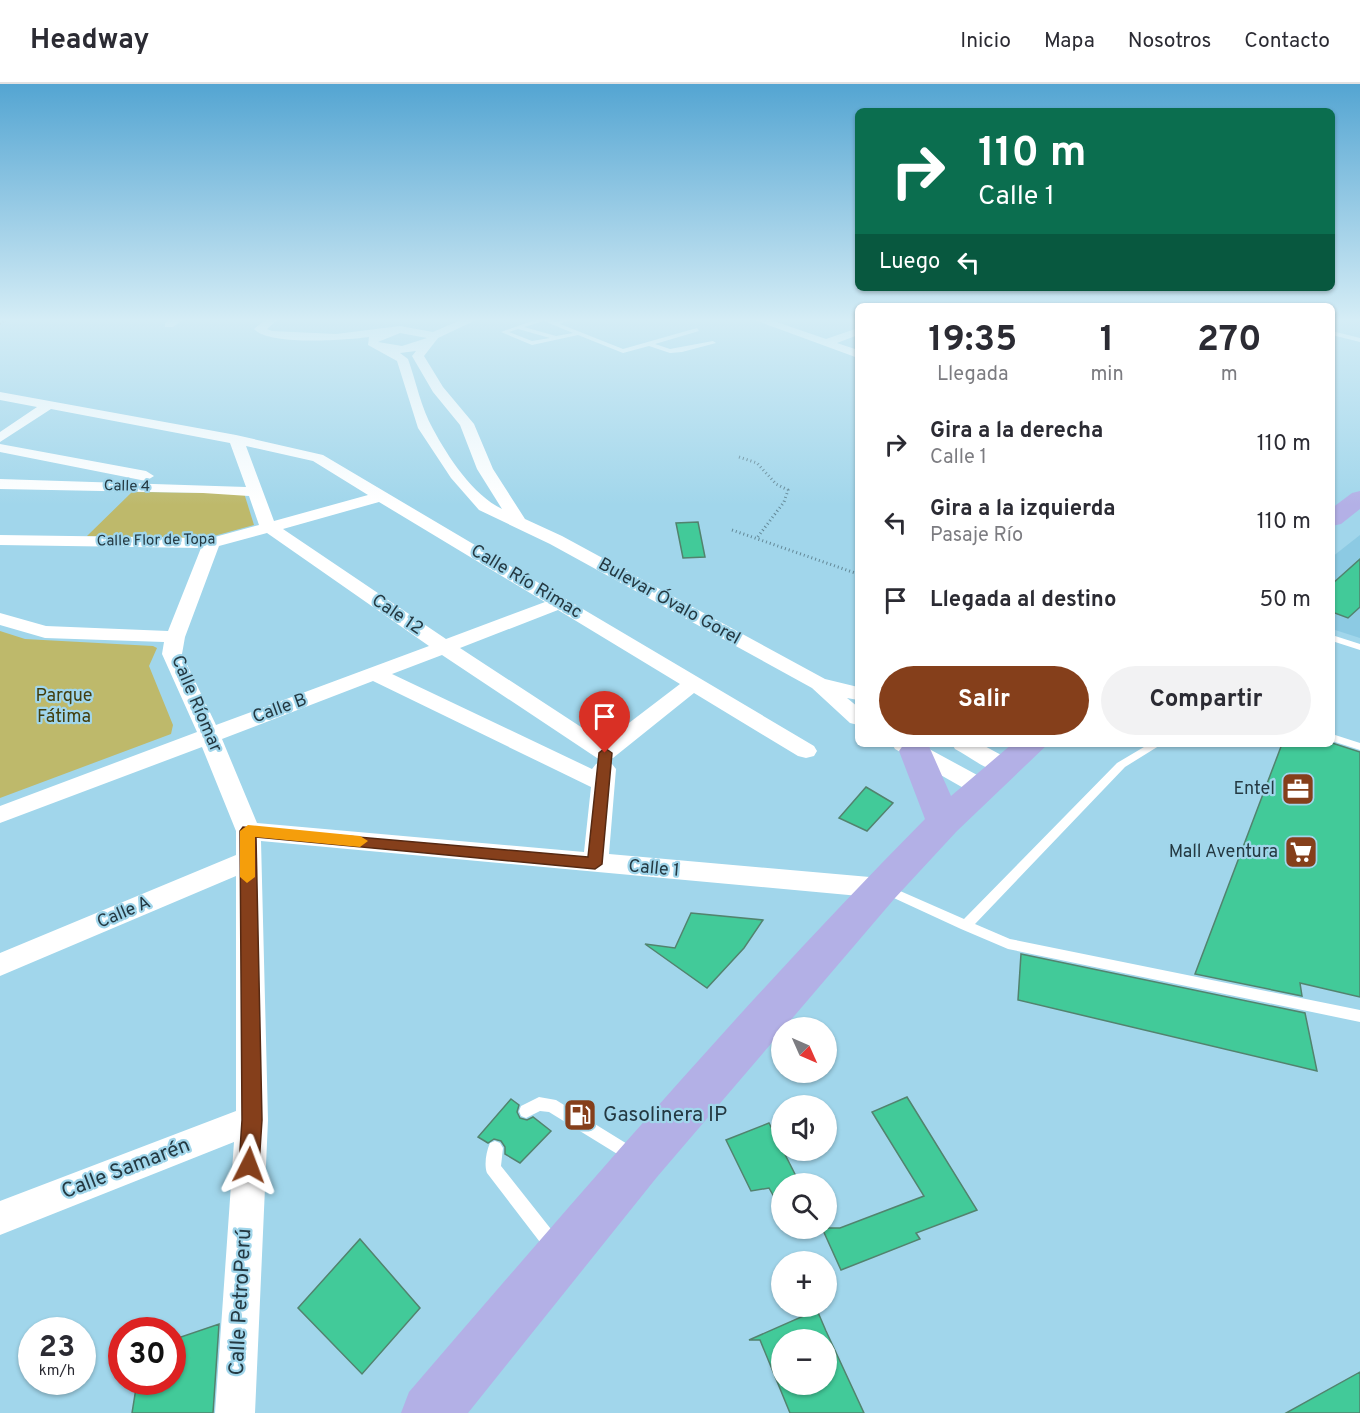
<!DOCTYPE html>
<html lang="es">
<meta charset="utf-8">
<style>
:root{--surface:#fff;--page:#f2f2f3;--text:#2b2b33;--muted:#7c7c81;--line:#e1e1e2;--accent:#853f1b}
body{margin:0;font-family:Overpass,sans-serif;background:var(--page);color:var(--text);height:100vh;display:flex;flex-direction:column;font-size:22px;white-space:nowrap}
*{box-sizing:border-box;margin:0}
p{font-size:20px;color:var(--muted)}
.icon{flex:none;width:33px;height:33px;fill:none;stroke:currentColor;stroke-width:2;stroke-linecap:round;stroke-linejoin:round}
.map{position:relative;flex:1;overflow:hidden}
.panel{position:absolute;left:855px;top:219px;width:480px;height:444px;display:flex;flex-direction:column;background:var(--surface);border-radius:9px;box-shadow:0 2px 4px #0004}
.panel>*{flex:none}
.top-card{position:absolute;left:855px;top:24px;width:480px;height:183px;border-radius:9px;box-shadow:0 2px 4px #0004;background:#0b6e4f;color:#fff;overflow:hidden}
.needle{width:39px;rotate:135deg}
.buttons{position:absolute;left:771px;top:933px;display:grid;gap:12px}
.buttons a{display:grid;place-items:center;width:66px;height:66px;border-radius:50%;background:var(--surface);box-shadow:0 2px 4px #0004;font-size:30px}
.speed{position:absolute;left:18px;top:1233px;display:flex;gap:12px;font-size:30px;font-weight:700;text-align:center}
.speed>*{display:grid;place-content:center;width:78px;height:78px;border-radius:50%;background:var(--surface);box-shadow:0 2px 4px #0004;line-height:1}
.speed small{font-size:15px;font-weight:400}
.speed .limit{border:9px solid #d22;background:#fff;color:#111}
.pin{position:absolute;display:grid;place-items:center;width:51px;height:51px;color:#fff;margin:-62px -26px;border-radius:50% 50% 50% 0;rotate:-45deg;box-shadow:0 0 6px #0007}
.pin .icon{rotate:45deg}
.me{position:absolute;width:66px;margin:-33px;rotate:3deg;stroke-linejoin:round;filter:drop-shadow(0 0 4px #0008)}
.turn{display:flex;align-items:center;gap:21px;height:126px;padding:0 24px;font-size:27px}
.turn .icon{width:78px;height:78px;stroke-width:2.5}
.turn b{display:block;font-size:42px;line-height:51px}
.then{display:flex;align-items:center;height:57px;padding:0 24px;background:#0003;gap:12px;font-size:22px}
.eta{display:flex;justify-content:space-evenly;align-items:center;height:102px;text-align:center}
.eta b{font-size:36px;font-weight:700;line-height:42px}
.action{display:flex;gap:12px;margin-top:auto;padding:12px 24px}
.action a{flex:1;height:69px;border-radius:36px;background:var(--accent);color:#fff;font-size:24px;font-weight:700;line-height:69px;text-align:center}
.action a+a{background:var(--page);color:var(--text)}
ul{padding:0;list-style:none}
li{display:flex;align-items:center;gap:18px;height:78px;padding:0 24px}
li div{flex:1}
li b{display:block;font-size:22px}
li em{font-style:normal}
header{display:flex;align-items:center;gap:36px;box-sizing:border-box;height:84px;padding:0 30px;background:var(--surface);border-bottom:2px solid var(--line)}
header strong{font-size:28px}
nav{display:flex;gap:33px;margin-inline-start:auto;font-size:21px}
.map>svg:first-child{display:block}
.built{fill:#8ccae3}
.green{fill:#beb96b}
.building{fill:#42ca99;stroke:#52836e;stroke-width:1.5;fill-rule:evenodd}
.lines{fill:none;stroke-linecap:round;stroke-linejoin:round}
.path-far1{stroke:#638897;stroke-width:2;stroke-dasharray:1 2;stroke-linecap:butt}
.path{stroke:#638897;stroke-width:3;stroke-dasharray:1 3;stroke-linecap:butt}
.lane{fill:#fff;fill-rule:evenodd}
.street{fill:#fff;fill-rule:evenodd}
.primary{fill:#b3b0e6;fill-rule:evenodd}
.route{fill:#853f1b;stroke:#562912;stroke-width:1.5}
.slow{fill:#f59e0b}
.labels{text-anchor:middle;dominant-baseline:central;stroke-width:4.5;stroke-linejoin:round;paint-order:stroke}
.far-street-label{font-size:15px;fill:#243942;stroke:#a1d6eb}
.street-label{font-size:18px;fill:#243942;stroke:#a1d6eb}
.park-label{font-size:18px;fill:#423e0d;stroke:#a1d6eb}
.poi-label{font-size:18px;fill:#243942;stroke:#a1d6eb;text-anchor:end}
.near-poi-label{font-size:21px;fill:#243942;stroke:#a1d6eb;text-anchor:start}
.near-street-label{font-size:21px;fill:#243942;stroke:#a1d6eb}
</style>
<header>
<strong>Headway</strong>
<nav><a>Inicio</a><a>Mapa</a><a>Nosotros</a><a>Contacto</a></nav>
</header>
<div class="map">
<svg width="1360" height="1329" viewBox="0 0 1360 1329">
<rect width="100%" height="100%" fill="#a1d6eb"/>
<path class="built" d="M1360,451V554L1332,545V473Z"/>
<path class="green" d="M132,408L244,409L254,441L203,455L87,452Z
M0,547L25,555L153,562L157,564L149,582L173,641L171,650L0,714Z"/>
<path class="building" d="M698,438L705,473L683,474L676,439Z
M1360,475V523L1348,534L1332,528V500Z
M1332,659L1360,668V913L1300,899L1302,912L1195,890L1282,660Z
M866,703L893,719L867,747L839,734Z
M691,829L763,836L744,864L707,904L645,860L675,864Z
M1021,870L1305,929L1317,987L1018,916Z
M907,1013L977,1126L916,1149L920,1155L841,1186L822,1144H840L924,1112L872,1028Z
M511,1015L519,1021L517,1028L520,1034L527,1036L533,1033L551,1047L520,1079L505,1070V1063L501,1057L494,1055L488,1059L478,1053Z
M769,1039L800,1100H782V1127L769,1104L751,1107L726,1056Z
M360,1155L420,1224L362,1290L298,1224Z
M817,1226L826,1247L864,1329H790L760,1256H749ZM782,1256H826V1300H782Z
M219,1240L213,1329H132L137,1298H172V1256Z
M1360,1288V1329H1286Z"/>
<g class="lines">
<path class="path-far1" d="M0,240L8,235"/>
<path class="path" d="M739,373L757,379L776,400L788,406L784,418L757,454
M732,446L858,490"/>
<path class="lane" d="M538,235H549L555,238L571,235L560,240L623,265L697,244L699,247L655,260L670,265L713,257L716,259L682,268L670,269L649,262L623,269L578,251L532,261L501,248ZM544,237L573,249L556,252L524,243ZM518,245L550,254L532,257L509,248Z
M1332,247L1360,254V258L1332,251Z
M1332,551L1360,560V566L1332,557Z
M1332,650L1360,659V666L1332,657Z
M1149,660H1162L1125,683L975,840L1010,855L1360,926V938L1008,865L961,845L883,809L881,806L883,803L887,801L891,803L964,835L1117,679Z
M539,1013L556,1016L637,1066L640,1071L637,1076L632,1078L627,1076L549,1028L540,1027L526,1034L521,1032L519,1027L521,1022Z
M495,1057L500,1059L503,1064L501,1082L558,1154L560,1160L558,1166L552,1168L546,1166L487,1089C484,1081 486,1068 490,1059Z"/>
<path class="street" d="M171,235H184L173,243H165V239Z
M266,235H278L267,245L272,247L336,250L400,242L433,248L463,235H478L438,254L424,272L443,303L474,340L493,385L525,435L562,452L825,595L858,603V616L847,614L858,623V641L850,639L812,604L550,460L479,426L451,394L418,344L397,277L368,261L369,253C347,256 269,262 254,245ZM400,249L427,254L402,262L378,258ZM416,267L412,272L433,308L460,341L477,385L502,425C473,411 448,373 433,345C421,324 416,297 408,275L400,269Z
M752,235H768L826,255L858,244V251L837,259L858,266V274Z
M0,308L236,351L323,371L814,662L817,667L814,672L806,674L798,672L694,609L613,674L605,676L597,674L442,571L392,590L592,685L596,680L604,677L612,680L616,685L609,770L881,794L890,797L894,804L890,811L881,814L261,757L268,1036L255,1329H215L234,1058L0,1151V1117L236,1027V792L0,892V869L236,771V747L202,663L0,739V722L197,648L162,570L164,558L45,554L0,541V529L46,542L168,547L201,464L0,461V451L211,454L259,441L249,412L203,409L0,405V395L246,403L230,359L51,325L0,358V348L37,323L0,316ZM246,362L313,377L368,411L274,437ZM379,418L545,518L446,555L283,445ZM267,449L429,562L216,641L182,570L185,553L219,462ZM558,526L680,600L604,658L460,564ZM373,597L591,703L584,768L257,739L222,655Z
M0,360L146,387L154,392L146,397L0,368Z
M892,660H920L990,698L994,704L990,710L982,712L974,710L895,665Z
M952,660H981L1014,678L1017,683L1014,688C995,694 972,674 955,665Z"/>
<path class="primary" d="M1360,407V425L1341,440L1332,442V424L1352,409Z
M904,660H928L951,712L1012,660H1048L957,747L895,814L784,944H782V947L657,1093L468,1329H401L409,1308C577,1113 744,918 925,735L899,667Z"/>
</g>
<linearGradient id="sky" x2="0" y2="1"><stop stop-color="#54a5d2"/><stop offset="0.56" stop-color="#d5edf6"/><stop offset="1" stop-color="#d5edf6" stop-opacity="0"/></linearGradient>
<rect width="1360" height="421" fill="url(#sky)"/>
<path class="route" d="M605,664L612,669L602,780L595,785L256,753L262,1036L259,1081L256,1088L249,1091L242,1088L239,1081L242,1036L240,747L243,743L588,773L599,669Z"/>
<path class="slow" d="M248,741L360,752L368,757L360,763L255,753V793L247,799L240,793V747Z"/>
<defs>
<g id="office-square" transform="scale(1.725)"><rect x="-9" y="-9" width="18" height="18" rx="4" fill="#853f1b" stroke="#a1d6eb"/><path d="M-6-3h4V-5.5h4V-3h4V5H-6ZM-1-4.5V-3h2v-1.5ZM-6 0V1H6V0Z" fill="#fff"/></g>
<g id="supermarket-square" transform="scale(1.725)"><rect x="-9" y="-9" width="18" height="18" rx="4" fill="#853f1b" stroke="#a1d6eb"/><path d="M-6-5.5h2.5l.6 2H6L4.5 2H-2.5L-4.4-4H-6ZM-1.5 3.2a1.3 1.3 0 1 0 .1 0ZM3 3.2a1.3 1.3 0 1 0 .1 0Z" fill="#fff"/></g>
<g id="fuel-square" transform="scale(1.725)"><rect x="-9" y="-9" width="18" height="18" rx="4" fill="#853f1b" stroke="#a1d6eb"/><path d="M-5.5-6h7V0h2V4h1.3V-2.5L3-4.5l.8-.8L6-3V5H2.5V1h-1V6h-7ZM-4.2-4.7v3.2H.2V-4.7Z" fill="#fff"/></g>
</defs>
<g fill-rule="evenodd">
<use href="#office-square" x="1298" y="705"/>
<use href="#supermarket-square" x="1301" y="768"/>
<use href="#fuel-square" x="580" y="1031"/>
</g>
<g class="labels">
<g class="far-street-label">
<text transform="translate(127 403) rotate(1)">Calle 4</text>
<text transform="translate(156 457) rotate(-1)">Calle Flor de Topa</text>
</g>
<g class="street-label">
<text transform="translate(526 498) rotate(31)">Calle Río Rimac</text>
<text transform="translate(669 518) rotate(29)">Bulevar Óvalo Gorel</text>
<text transform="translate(397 531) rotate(34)">Cale 12</text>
<text transform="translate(196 620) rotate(67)">Calle Ríomar</text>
<text transform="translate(280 625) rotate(-20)">Calle B</text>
<text transform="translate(654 785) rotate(5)">Calle 1</text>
<text transform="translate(124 829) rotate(-23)">Calle A</text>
</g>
<g class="park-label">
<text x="64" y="612">Parque<tspan x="64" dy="21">Fátima</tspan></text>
</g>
<g class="poi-label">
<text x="1275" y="705">Entel</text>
<text x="1278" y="768">Mall Aventura</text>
</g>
<g class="near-poi-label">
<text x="603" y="1031">Gasolinera IP</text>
</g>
<g class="near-street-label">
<text transform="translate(126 1085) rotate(-21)">Calle Samarén</text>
<text transform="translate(241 1218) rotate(-87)">Calle PetroPerú</text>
</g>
</g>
</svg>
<div class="buttons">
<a><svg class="needle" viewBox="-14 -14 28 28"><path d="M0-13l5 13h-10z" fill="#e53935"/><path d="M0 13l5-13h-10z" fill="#7c7c81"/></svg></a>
<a><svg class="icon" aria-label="sound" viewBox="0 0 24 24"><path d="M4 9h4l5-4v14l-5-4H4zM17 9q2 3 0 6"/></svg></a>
<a><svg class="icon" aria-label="search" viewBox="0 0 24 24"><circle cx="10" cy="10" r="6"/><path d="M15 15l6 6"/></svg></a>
<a>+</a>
<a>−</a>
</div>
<div class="speed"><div>23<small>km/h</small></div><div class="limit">30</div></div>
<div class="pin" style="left:605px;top:669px;background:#d93025"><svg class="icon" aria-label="arrive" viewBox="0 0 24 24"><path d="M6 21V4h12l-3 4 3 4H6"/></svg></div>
<svg class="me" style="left:249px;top:1081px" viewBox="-20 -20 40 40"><path d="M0-17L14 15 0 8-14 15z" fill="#853f1b" stroke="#fff" stroke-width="4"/></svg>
<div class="top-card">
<div class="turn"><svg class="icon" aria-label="right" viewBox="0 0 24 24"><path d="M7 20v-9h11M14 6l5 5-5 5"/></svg><div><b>110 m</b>Calle 1</div></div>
<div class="then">Luego<svg class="icon" aria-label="left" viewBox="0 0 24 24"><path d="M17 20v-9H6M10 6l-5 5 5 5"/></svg></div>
</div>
<section class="panel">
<div class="eta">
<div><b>19:35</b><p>Llegada</p></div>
<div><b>1</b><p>min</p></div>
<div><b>270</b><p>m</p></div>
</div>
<ul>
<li><svg class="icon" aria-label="right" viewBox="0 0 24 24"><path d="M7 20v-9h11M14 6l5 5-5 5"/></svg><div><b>Gira a la derecha</b><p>Calle 1</p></div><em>110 m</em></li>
<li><svg class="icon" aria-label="left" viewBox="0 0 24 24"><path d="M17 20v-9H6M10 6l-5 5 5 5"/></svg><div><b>Gira a la izquierda</b><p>Pasaje Río</p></div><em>110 m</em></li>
<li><svg class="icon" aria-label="arrive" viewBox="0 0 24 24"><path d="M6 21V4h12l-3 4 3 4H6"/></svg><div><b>Llegada al destino</b></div><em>50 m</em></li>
</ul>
<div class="action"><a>Salir</a><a>Compartir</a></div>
</section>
</div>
